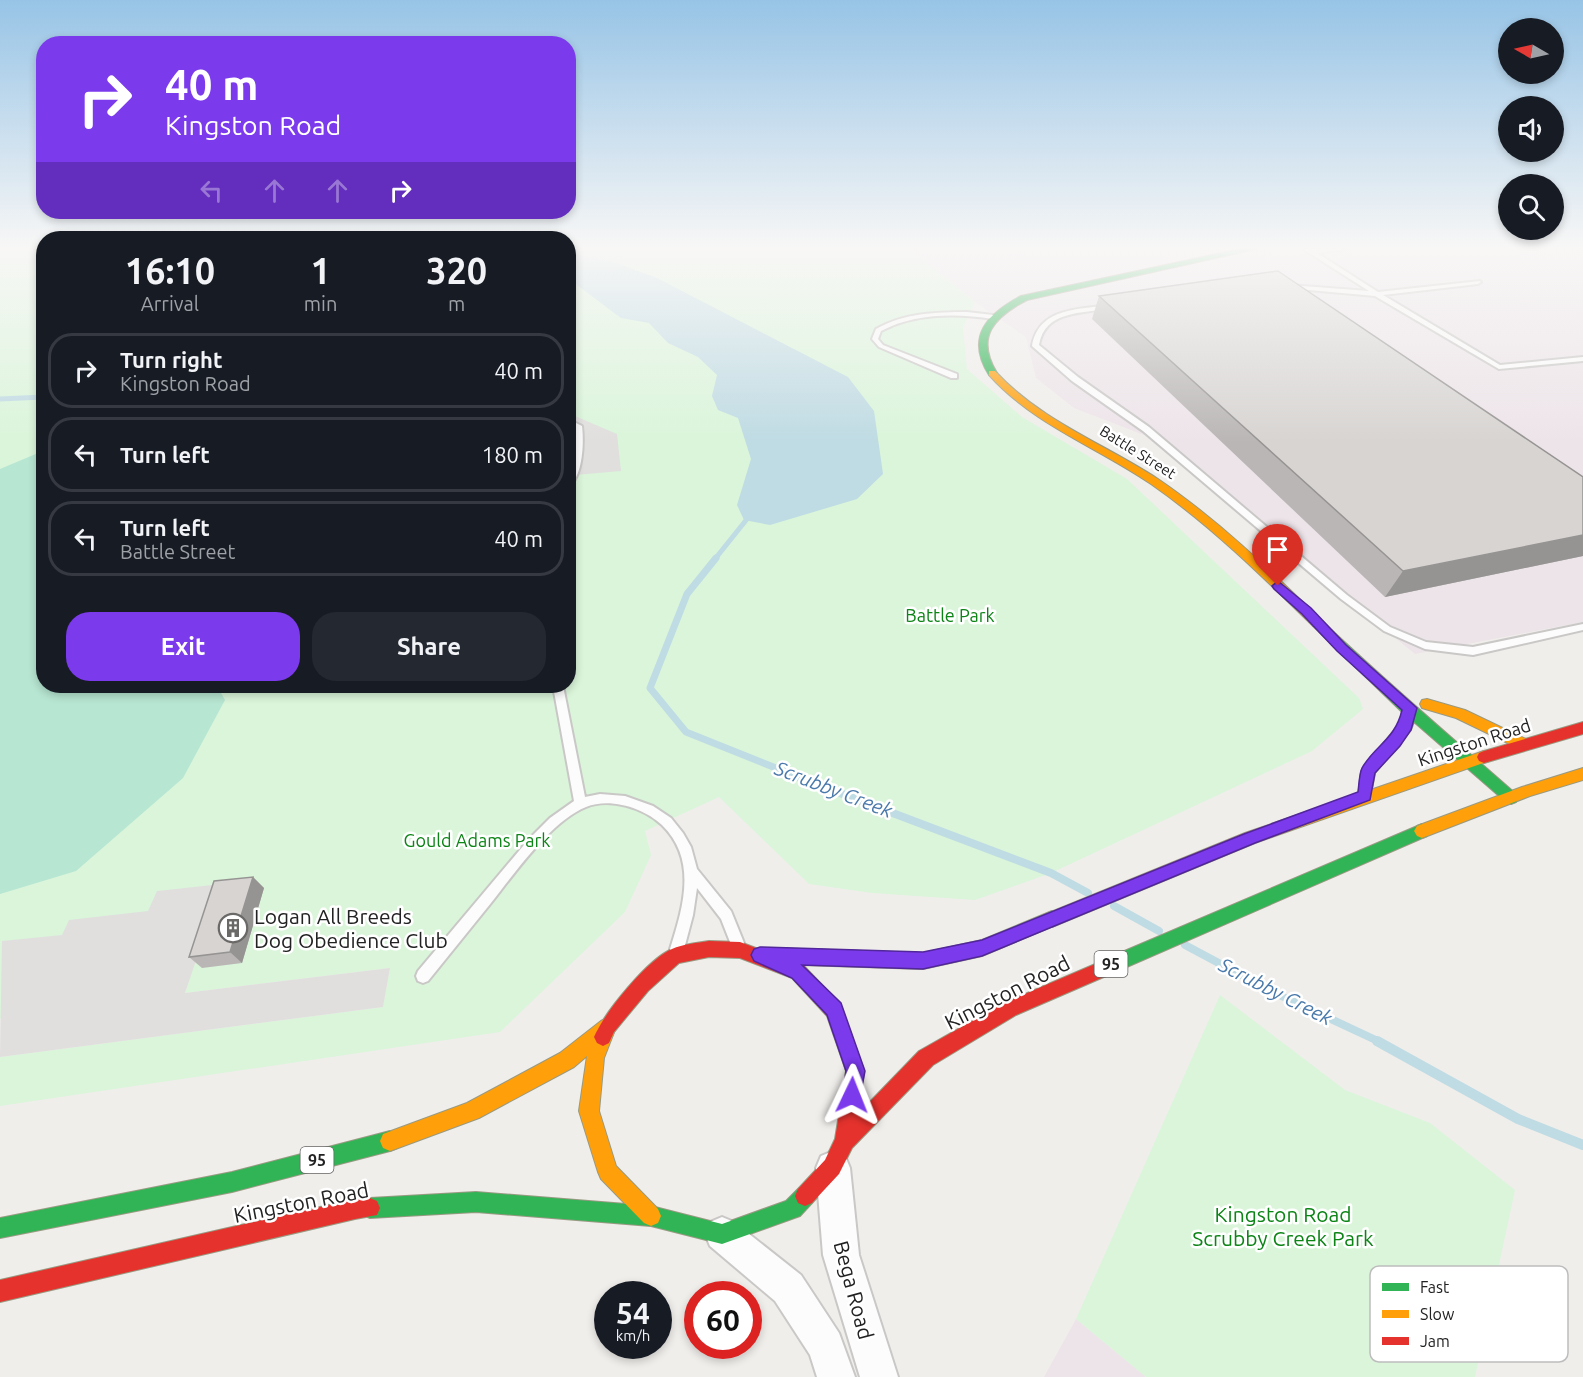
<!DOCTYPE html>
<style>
:root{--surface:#171b24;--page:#242831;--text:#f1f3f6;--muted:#9ea1a6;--line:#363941;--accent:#7c3aed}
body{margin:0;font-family:Ubuntu,sans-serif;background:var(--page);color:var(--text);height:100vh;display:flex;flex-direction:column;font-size:22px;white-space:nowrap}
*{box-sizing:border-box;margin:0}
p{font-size:20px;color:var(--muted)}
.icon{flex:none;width:33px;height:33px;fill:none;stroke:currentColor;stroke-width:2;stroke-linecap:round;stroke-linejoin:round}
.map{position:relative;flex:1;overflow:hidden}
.panel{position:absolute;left:36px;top:231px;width:540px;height:462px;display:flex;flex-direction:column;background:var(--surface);border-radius:24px;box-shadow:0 3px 9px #0003}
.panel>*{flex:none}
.top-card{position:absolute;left:36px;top:36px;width:540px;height:183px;border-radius:24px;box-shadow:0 3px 9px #0003;background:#7c3aed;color:#fff;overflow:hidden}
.needle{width:39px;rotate:279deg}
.buttons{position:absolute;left:1498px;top:18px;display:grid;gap:12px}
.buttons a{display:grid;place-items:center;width:66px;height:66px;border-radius:50%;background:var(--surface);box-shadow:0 3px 9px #0003;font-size:30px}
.speed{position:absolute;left:594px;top:1281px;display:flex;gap:12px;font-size:30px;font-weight:700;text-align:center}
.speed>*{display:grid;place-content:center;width:78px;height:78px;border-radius:50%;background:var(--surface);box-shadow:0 3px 9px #0003;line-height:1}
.speed small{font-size:15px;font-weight:400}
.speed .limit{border:9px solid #d22;background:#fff;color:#111}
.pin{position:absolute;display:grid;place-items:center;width:51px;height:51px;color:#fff;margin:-62px -26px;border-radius:50% 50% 50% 0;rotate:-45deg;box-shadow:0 0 6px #0007}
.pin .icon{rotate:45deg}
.me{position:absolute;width:66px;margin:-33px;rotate:2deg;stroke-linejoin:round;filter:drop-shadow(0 0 4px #0008)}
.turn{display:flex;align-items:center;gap:21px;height:126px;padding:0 30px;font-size:27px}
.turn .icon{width:78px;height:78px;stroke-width:2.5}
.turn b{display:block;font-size:42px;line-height:51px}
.lanes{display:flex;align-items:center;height:57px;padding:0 30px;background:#0003;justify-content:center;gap:30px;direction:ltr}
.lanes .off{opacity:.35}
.eta{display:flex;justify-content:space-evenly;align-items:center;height:102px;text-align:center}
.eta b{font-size:36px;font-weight:600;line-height:42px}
.primary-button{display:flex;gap:12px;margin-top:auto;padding:12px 30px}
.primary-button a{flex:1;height:69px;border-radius:24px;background:var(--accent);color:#fff;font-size:24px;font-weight:600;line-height:69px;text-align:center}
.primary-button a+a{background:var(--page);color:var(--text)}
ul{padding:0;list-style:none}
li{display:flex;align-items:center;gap:18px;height:75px;margin:0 12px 9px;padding:0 18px;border:3px solid var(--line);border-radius:24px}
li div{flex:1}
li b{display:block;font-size:22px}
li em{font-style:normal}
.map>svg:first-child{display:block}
.industrial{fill:#ede4e9}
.park{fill:#daf5da}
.pitch{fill:#b7e6d2}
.parking{fill:#e0dfde}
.water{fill:#bfdbe3}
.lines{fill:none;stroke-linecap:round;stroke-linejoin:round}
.stream-far3{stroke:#bfdbe3;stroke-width:5}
.stream-far2{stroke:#bfdbe3;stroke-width:7}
.stream-far1{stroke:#bfdbe3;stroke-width:8}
.stream{stroke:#bfdbe3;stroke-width:10}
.lane-casing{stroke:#c9c8c7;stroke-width:4}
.street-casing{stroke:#c9c8c7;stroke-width:4}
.fast-casing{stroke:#999a82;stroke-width:2}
.slow-casing{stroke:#999a82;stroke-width:2}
.jam-casing{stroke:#999a82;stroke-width:2}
.lane{fill:#fdfcfc;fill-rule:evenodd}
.street{fill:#fdfcfc;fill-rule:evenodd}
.fast{fill:#30b455;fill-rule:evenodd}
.slow{fill:#ff9f0a;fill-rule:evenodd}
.jam{fill:#e5322d;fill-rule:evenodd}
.wall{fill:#b9b6b5}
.shaded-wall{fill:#969493}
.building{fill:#d7d4d2;stroke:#969493;stroke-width:1.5}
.route{fill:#7c3aed;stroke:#51269a;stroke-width:1.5}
.labels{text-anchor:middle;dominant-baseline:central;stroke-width:5;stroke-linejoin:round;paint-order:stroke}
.far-street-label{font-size:15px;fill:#222;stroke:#fff}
.shield{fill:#fff;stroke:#646464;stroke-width:1.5}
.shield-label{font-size:16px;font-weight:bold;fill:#222}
.park-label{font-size:18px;fill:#0c8416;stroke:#fff}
.street-label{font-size:18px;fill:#222;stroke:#fff}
.water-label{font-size:20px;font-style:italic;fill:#4a7aab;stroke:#fff}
.near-poi-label{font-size:21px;fill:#222;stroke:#fff;text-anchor:start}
.near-street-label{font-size:21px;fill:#222;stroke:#fff}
.near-park-label{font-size:21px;fill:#0c8416;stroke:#fff}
.key{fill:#fff;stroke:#bdbdbd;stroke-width:1.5}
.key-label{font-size:16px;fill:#222}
</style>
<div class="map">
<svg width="1583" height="1377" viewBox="0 0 1583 1377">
<rect width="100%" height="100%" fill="#f0eeeb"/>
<path class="industrial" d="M910,249H1583V622L1415,654L1144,435L1074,408L1036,378L1026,337L975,302Z
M1076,1319L1146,1377H1044Z"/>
<path class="park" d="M0,249H43L44,686H568L569,249H910L975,302L963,328L967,369L1022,417L1127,479L1359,698L1363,709L1312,751L1051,873L975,900L872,893L809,884L719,797L645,831L651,855L625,912L500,1032L0,1106V1057L383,1007L390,968L185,993L189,982L0,1019Z
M1220,995L1345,1090L1430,1123L1515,1190L1475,1377H1146L1076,1319Z"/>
<path class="pitch" d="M43,451L44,686H217L225,700L183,778L76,871L0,894V469Z"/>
<path class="parking" d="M568,413L617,434L621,471L575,475L578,426L569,427Z
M222,884L185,993L390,968L383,1007L0,1057L2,941L62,935L69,920L148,911L157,891Z"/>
<path class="water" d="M569,253L613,262L657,278L848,377L874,411L883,474L857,499L770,525L744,520L737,505L751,459L738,418L718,410L712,396L717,375L698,357L668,343L649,323L621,318L569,279Z"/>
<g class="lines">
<path class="stream-far3" d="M0,399L44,397
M715,559L751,514"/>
<path class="stream-far2" d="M716,558L687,594L650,688L686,732L791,774"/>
<path class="stream-far1" d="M787,773L1051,873L1088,893
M1114,906L1159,931
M1185,945L1273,992L1380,1042"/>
<path class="stream" d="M1377,1041L1518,1119L1583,1145"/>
<g class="lane-casing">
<path id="lane" d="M1303,249H1345L1317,253L1378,292L1480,281L1481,282L1478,284L1383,295L1500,365L1583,357V361L1499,369L1375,296L1287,288V286L1289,285L1369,291Z
M1108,305L1110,306V308C1082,314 1045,310 1039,345L1078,377L1149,427L1347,595L1390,627L1426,642L1473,647L1583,624V630L1473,655L1425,649L1384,631L1341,599L1143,431L1072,381L1032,346C1039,308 1076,310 1108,305Z
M967,312L993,315L996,317L993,319C957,313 914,313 881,331L878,339L883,345L957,374V378H951L879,347L872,339L876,329C904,313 936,312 967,312Z
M568,419L582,426C584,443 583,477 568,487C568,466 577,449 574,427L568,424Z
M553,686H563L585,797L600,794L625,796L653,806L671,818L683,833L691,847L697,869L731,911L744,943L742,947L737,949L732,947L721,919L697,888L693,915L684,949L682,953L677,955L672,953L670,949C683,908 698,860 662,825C644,808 610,797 586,807C551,821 514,874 491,903C470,929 449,955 428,981L423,983L418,981L416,976L418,971L529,839L550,818L574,801Z"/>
</g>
<g class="street-casing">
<path id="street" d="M833,1151L845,1156L850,1168L859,1255L898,1377H860L823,1255L816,1168L821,1156Z
M722,1217L734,1222L801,1275L839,1333L855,1377H817L810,1355L775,1301L710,1246L705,1234L710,1222Z"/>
</g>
<g class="fast-casing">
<path id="fast" d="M1240,249H1256L1027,300C994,317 975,337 997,373L995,375H989C965,337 987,314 1021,296Z
M1317,619L1321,620C1385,681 1450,736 1516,794L1518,798L1516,802L1511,804L1506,802L1414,722L1411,730L1375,773L1370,800L1365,802L1360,800L1358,796L1361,771L1399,724L1402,712L1313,626L1311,623Z
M1422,824L1427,826L1430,831L1427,836L1113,973L1107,975L1101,973L1098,967L1101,961Z
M1052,911L1058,914L1060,919L1058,924L982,956L923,969L771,964L765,962L762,956L765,950L771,948L923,953L982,940Z
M390,1131L397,1134L400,1141L397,1148L390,1151L232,1192L0,1238V1218L232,1172Z
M805,1186L812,1189L815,1196L812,1203L800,1216L722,1244L651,1226L476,1212L370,1218L363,1215L360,1208L363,1201L370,1198L476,1192L651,1206L722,1224L786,1201L798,1189Z"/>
</g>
<g class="slow-casing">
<path id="slow" d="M989,371H995C1041,421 1103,443 1158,479C1218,520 1270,570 1321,620L1323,623L1321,626H1313C1262,576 1210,525 1151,484C1097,447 1034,425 989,375Z
M1427,699L1465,710L1528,740L1530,744L1528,748H1518L1456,718L1422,708L1420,704L1422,700Z
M1484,751L1489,753L1491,757L1489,761L1255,843L1052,927L1046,924L1044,919L1046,914L1245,833Z
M1583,768V780L1530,796L1422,838L1417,836L1414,831L1417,826L1522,787Z
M607,1018L613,1021L616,1027L604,1058L599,1111L616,1166L658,1209L661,1216L658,1223L651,1226L644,1223L601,1179L598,1172L579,1111L587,1056L574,1067L479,1118L390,1151L383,1148L380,1141L383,1134L467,1103L560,1053L601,1021Z"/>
</g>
<g class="jam-casing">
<path id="jam" d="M1583,722V734L1484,763L1479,761L1477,757L1479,753L1484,751Z
M709,941L740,942L804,966L840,1004L864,1071L859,1113L919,1051L1004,1003L1107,959L1113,961L1116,967L1113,973L1016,1015L933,1065L852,1148L839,1174L812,1203L805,1206L798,1203L795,1196L798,1189L825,1160L835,1139L846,1071L827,1016L792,978L740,958L709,957L679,963L648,991L614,1032L609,1043L603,1046L597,1043L594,1037C604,1013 648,959 672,949C683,944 697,943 709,941Z
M370,1198L377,1201L380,1208L377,1215L355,1219L0,1302V1280L355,1199Z"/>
</g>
<use href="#lane" class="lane"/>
<use href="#street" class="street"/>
<use href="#fast" class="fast"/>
<use href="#slow" class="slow"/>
<use href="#jam" class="jam"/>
</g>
<path class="wall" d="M1099,296L1583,477V556L1385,597L1092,319Z
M253,877L264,888L242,963L202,968L189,957Z"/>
<path class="shaded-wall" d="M1583,535V556L1385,597L1403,571Z
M253,877L264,888L242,963L230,952Z"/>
<path class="building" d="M1278,271L1583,477V535L1403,571L1099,296Z
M253,877L230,952L189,957L214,881Z"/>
<linearGradient id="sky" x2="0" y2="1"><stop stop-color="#97c4e6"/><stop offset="0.56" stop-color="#f8f7f6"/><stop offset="1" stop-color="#f8f7f6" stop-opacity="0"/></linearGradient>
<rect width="1583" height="442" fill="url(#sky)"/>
<path class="route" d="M1278,581L1311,608L1346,645L1417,708L1411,730L1400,746L1375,773L1370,800L1255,843L982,956L923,969L802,965L841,1003L865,1071L859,1102L852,1104L845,1102L843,1095L846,1071L827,1015L792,978L754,961L751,955L754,949L760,947L923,952L982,940L1244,834L1358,792C1359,785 1359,775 1362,768C1375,745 1395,740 1402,710L1337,651L1302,614L1274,589L1272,586Z"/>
<defs>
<g id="building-ring" transform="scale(1.5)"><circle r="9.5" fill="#fff" stroke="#6a6968" stroke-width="1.5"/><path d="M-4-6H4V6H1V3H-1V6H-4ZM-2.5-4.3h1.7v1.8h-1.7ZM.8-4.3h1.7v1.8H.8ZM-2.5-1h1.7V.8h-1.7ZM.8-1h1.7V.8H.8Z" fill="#6a6968"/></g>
</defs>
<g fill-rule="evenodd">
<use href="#building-ring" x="233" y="928"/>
</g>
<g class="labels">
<g class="far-street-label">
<text transform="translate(1138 452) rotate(32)">Battle Street</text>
</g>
<g class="shield">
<rect x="1094.5" y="951" width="33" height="26" rx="4.5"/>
<rect x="300.5" y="1147" width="33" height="26" rx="4.5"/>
</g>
<g class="shield-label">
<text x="1111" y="964">95</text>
<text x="317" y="1160">95</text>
</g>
<g class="park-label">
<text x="950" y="615">Battle Park</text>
<text x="477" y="840">Gould Adams Park</text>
</g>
<g class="street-label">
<text transform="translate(1474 742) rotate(-18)">Kingston Road</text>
</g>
<g class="water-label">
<text transform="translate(834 789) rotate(21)">Scrubby Creek</text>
<text transform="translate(1276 991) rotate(27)">Scrubby Creek</text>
</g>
<g class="near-poi-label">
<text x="254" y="916">Logan All Breeds<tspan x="254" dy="24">Dog Obedience Club</tspan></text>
</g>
<g class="near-street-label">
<text transform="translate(1007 992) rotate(-27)">Kingston Road</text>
<text transform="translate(301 1202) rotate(-11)">Kingston Road</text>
<text transform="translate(854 1290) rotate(75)">Bega Road</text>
</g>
<g class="near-park-label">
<text x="1283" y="1214">Kingston Road<tspan x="1283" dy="24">Scrubby Creek Park</tspan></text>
</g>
</g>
<rect x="1370" y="1266" width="198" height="96" rx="9" class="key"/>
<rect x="1382" y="1283" width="27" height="8" fill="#30b455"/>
<rect x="1382" y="1310" width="27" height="8" fill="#ff9f0a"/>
<rect x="1382" y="1337" width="27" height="8" fill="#e5322d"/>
<g class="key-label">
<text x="1420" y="1293">Fast</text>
<text x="1420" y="1320">Slow</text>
<text x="1420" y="1347">Jam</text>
</g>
</svg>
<div class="buttons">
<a><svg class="needle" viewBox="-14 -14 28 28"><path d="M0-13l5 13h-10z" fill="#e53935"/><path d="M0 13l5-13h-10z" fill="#9ea1a6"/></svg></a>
<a><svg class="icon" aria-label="sound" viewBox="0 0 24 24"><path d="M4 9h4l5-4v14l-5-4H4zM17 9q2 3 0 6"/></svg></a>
<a><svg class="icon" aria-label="search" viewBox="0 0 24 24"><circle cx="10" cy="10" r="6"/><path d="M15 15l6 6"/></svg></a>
</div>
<div class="speed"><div>54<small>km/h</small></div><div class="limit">60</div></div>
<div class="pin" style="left:1278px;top:586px;background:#d93025"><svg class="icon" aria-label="arrive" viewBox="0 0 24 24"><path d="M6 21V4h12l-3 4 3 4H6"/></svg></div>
<svg class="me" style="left:852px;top:1095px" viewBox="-20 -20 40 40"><path d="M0-17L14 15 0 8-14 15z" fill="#7c3aed" stroke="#fff" stroke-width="4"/></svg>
<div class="top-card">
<div class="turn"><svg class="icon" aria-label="right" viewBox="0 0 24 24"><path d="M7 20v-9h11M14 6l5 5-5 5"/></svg><div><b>40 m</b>Kingston Road</div></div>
<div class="lanes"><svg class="icon off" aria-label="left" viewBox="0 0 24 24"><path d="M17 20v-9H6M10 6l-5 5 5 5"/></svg><svg class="icon off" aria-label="ahead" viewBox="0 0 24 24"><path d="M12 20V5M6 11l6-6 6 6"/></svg><svg class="icon off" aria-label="ahead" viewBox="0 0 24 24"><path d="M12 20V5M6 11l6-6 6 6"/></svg><svg class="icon" aria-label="right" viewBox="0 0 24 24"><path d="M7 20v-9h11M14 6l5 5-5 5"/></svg></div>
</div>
<section class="panel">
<div class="eta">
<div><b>16:10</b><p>Arrival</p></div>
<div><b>1</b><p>min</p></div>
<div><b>320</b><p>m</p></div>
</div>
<ul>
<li><svg class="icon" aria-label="right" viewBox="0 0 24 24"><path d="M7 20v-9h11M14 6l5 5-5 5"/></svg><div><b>Turn right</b><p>Kingston Road</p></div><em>40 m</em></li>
<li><svg class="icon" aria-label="left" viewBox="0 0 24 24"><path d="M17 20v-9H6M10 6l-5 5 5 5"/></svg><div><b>Turn left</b></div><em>180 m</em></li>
<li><svg class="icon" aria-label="left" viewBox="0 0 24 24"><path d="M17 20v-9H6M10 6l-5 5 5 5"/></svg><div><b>Turn left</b><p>Battle Street</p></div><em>40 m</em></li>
</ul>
<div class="primary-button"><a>Exit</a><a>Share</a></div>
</section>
</div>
